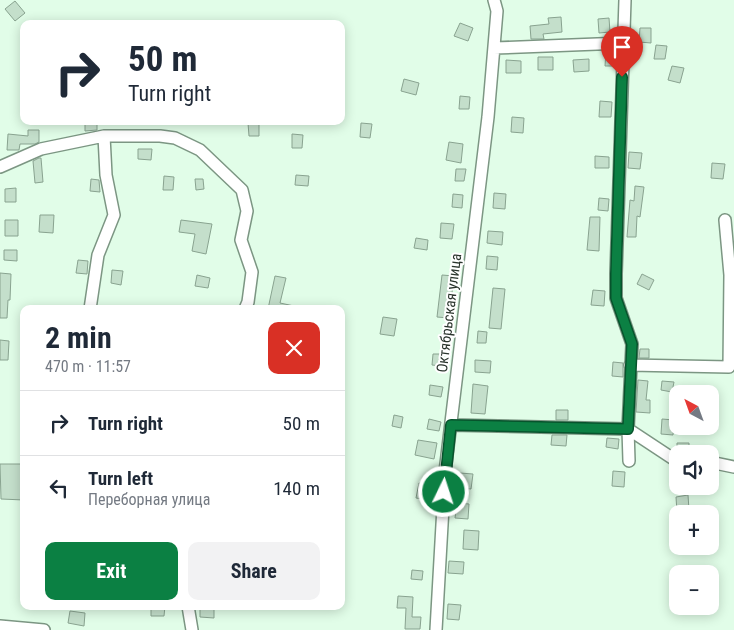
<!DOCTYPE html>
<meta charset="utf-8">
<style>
:root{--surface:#fff;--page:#f2f2f3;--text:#1f2937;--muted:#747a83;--line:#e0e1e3;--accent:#0b8043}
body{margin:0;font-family:"Roboto Condensed",sans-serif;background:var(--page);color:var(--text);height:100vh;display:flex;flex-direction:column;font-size:19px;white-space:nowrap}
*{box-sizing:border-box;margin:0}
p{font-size:16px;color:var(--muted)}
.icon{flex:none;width:28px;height:28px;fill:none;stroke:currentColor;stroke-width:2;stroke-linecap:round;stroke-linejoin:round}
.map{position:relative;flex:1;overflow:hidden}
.drawer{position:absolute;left:20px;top:305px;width:325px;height:305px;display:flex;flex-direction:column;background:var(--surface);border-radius:10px;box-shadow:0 2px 12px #0003}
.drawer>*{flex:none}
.banner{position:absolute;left:20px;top:20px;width:325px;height:105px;border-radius:10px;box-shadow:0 2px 12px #0003;background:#fff;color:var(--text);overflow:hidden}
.needle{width:32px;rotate:319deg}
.fabs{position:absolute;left:669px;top:385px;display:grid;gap:10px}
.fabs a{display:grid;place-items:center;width:50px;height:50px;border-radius:10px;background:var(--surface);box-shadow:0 2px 12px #0003;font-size:25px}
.pin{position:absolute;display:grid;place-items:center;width:42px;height:42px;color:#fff;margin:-51px -21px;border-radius:50% 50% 50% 0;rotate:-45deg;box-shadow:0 0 5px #0007}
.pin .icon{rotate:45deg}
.me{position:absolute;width:55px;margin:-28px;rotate:4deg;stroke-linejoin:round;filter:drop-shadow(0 0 4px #0008)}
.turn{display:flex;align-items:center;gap:18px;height:105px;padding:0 25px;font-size:22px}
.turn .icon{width:65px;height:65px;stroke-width:2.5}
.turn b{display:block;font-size:35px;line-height:42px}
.round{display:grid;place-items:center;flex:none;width:52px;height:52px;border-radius:10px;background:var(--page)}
.overview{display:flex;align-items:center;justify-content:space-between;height:85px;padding:0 25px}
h1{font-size:30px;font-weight:700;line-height:38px}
.button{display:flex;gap:10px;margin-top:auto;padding:10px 25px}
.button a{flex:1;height:58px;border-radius:10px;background:var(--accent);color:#fff;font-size:20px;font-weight:700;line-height:58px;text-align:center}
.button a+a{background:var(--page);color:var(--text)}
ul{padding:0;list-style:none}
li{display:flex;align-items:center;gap:15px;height:65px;padding:0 25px;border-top:1px solid var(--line)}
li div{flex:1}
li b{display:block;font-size:19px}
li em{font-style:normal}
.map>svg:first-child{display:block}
.building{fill:#c4dfcb;stroke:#89a390}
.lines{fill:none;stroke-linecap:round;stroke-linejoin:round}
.minor-casing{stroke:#7c9683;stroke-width:14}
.minor{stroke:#fff;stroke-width:11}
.route-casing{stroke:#07532c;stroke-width:12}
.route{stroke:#0b8043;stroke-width:9}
.labels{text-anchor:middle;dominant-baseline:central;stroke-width:4;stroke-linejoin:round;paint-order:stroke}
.street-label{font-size:15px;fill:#2a352d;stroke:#fff}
</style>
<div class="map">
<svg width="734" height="630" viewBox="0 0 734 630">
<rect width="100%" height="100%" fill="#e1fde8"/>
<path class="building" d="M15,1L25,13L15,21L5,9Z
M561,17L562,32L543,34L544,39H531L530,26L549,24L548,18Z
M609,18L610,32L599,33L598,19Z
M460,23L473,28L468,41L454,36Z
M640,28H651V43L639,42Z
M656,45L667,46L665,59H654Z
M606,51H616L615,66H605Z
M538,57H553V70H538Z
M589,59V71L574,72L573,60Z
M506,60L521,61V73H506Z
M672,66L684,68L680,83L668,80Z
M404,79L419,83L416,95L401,91Z
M460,96L470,97L469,109H459Z
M600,101L612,102L611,117H599Z
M512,117L524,118L523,133L511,132Z
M85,121L97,122V130L85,131Z
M248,123H259V136H249Z
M361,123L372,124L370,138L360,137Z
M28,130H39V142L35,144H20L19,150H7L8,134L28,136Z
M292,134L303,135L302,148H292Z
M449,142L463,144L461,163L446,160Z
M138,149H152L151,160L138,159Z
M629,152L642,153L640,169L628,168Z
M595,156L609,157V168H595Z
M39,158H41L43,182L35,183L33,161Z
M712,163L725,164L723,179L711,178Z
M456,169H466L464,181H455Z
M296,175L309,176L308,186L295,185Z
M164,176L174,177L173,190H163Z
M91,179L99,180L100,192L90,191Z
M195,179H203L204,189L196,190Z
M635,186L644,187L640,217L637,216L636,237H627L630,200L634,201Z
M16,188V202H5V189Z
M494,193L506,194L505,209L493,208Z
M453,194L463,195L462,208L452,207Z
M599,198L609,199L608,211L598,210Z
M40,215H54L53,233L39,232Z
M590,217H600L599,251L587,250Z
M5,220H18V236H5Z
M181,220L212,224L206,254L192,251L195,234L179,232Z
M441,223L454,224L452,239L440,238Z
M488,231L503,232L502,245L487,243Z
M416,238L428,240L427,250L414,248Z
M4,250H17V261L4,260Z
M487,256L498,257L497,270L486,269Z
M78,260L88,261L87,274L76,273Z
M112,270L123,271L121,285L111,283Z
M0,273L11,274L10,300H8L7,318H0Z
M642,274L654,280L649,290L637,284Z
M197,275L210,278L208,288L195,286Z
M442,275L454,276L449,318L437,317Z
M275,276L286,278L280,303L294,306V309H268Z
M493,288L505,289L501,329L489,328Z
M593,290L605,291L604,306L591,305Z
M383,317L397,319L394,336L380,334Z
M478,331L487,332L486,343H477Z
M0,340L9,341L8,360H0Z
M640,349H649V358H639Z
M433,354H443L442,366L432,365Z
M475,360L491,361L490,373L475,372Z
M613,362L623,363V377L612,376Z
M638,380L648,381L646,400H650V413L636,412Z
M662,381L674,382L672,392L661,390Z
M473,384L488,386L485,414L471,413Z
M430,385L443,387L441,397L429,395Z
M556,410H568V420H556Z
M394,415L403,417L401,428L392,426Z
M429,419L441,422L439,431L427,429Z
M662,419L674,420L673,435L661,434Z
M552,435H567L566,446L551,445Z
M607,438L619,439L618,449L606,447Z
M418,440L437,443L434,459L415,455Z
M677,443H689V454L677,452Z
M0,464H24V500L1,499Z
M613,471L625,472L624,487L612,486Z
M460,473L473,474L471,489L459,488Z
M419,483L431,485L429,500L416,498Z
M688,495L689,510L677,512L676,497Z
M457,503L469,504L468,519L455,518Z
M464,530L479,531L478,550L463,549Z
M449,561L464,562L463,574L448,573Z
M412,570L423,571L422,580L411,579Z
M398,596L413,597L412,617H421L420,629H405L406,608H397Z
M448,604L461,605L459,620L447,619Z
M151,606H165L164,616H151Z
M200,606L214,607V618L200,617Z
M70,611L85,613L84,626L68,623Z"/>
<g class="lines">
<g class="minor-casing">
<path id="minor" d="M625,0L616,274V298L632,344L628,429L629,461
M494,48L623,43
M0,167L41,149L104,136H160L175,138L200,150L242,190L247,211L241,240L252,272L248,302L245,309
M90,309L98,255L114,215L106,175L104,136
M630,365L729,367L730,275L725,220
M451,425L628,429L678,462
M710,462L734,467
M188,606L192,630
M0,626L44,630
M436,630L445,472L488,117L497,11L494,0"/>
</g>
<use href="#minor" class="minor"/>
</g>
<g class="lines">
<g class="route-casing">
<path id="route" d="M444,492L451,425L628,429L632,344L616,298V274L622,77"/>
</g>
<use href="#route" class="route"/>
</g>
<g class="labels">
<g class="street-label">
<text transform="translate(449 313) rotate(-83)">Октябрьская улица</text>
</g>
</g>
</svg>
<div class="fabs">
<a><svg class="needle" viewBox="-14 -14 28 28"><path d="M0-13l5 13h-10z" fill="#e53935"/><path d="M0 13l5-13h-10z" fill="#747a83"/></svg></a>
<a><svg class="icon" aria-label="sound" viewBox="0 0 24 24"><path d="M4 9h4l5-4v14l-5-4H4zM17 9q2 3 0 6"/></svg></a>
<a>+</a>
<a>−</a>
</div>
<div class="pin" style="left:622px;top:77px;background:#d93025"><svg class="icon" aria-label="arrive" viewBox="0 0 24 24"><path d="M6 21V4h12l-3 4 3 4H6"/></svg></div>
<svg class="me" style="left:444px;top:492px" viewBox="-20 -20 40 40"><circle r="17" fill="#0b8043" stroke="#fff" stroke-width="3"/><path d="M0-11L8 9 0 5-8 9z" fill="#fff"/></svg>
<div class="banner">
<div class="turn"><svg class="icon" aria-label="right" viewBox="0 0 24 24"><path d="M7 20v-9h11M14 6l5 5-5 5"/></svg><div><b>50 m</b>Turn right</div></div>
</div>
<section class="drawer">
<div class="overview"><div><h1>2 min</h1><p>470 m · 11:57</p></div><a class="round" style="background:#d93025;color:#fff"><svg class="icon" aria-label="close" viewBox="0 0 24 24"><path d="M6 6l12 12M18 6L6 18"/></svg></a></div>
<ul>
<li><svg class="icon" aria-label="right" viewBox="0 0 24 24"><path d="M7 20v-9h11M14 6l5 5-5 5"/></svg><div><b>Turn right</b></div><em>50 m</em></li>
<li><svg class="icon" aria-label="left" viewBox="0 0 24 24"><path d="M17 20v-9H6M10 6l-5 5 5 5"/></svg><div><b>Turn left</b><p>Переборная улица</p></div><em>140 m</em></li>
</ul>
<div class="button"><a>Exit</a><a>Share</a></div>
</section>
</div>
